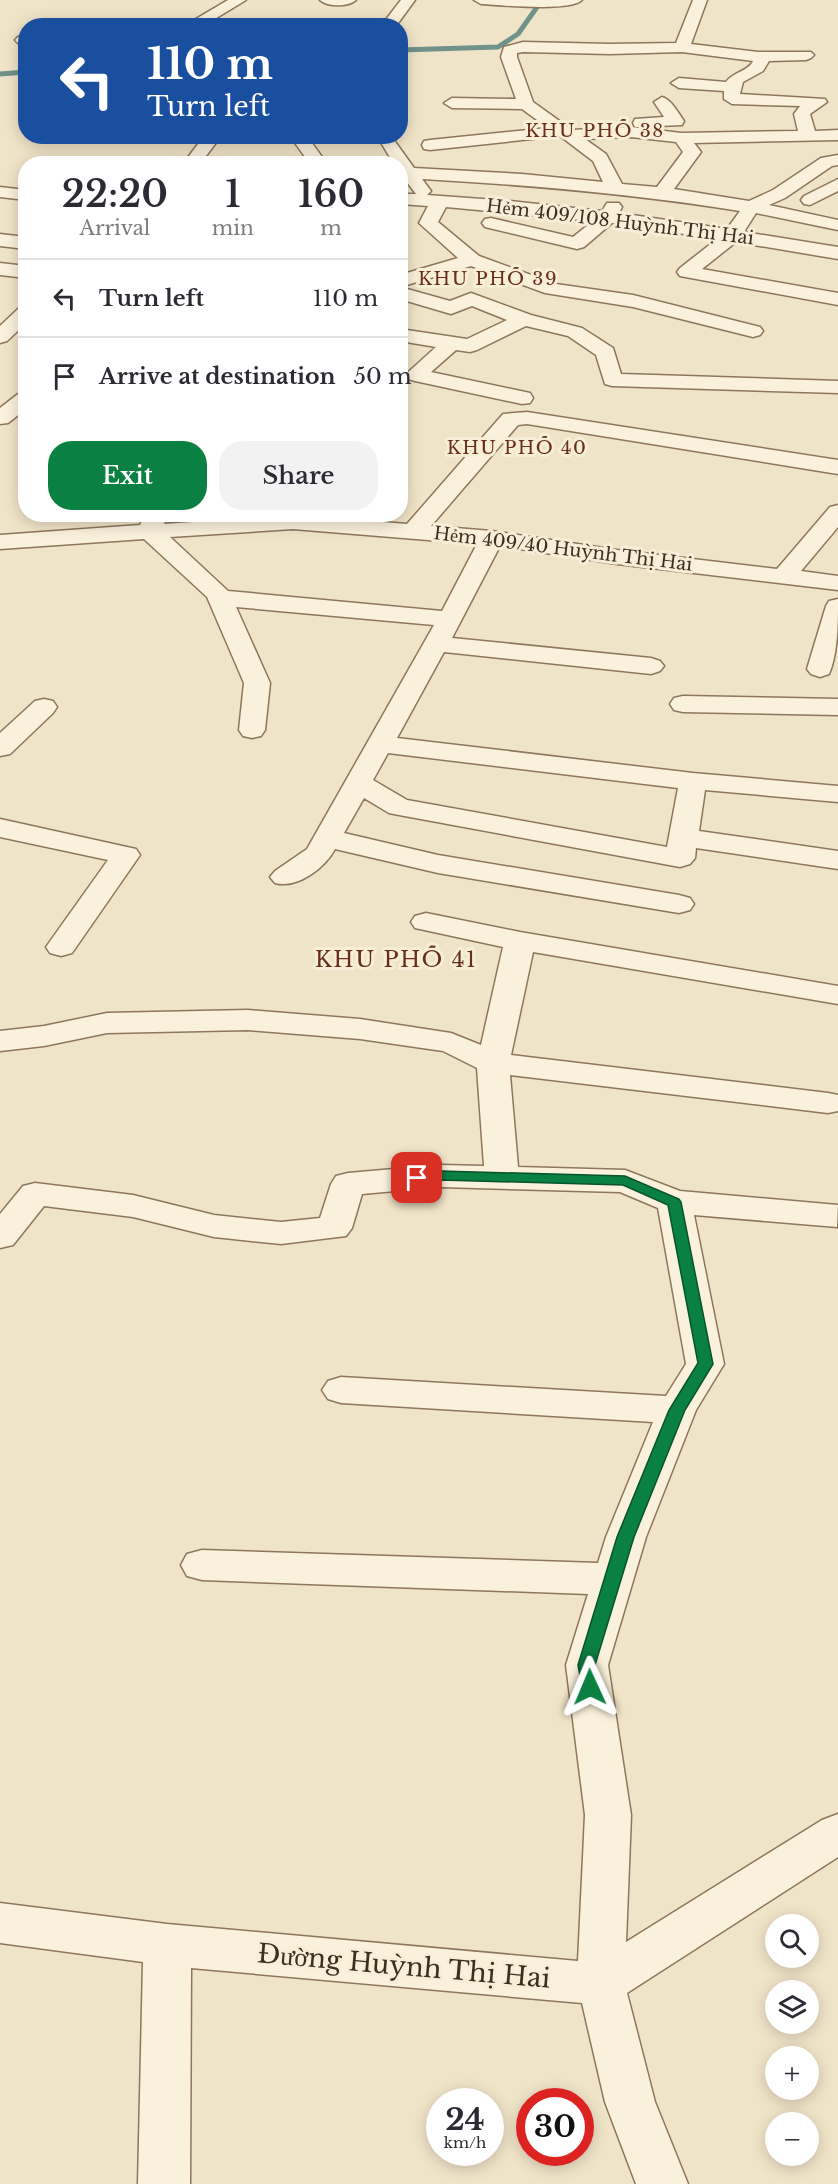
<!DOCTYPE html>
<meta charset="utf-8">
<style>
:root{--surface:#fff;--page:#f2f2f3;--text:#2b2b33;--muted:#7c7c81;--line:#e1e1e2;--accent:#0b8043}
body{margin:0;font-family:"Libre Baskerville",serif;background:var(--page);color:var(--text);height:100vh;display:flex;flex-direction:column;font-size:22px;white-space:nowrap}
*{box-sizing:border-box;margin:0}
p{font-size:20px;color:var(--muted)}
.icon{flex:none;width:33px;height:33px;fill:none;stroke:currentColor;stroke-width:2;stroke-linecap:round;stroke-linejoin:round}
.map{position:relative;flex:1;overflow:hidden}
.sheet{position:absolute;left:18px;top:156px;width:390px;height:366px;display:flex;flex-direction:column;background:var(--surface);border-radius:24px;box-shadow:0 3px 15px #0003}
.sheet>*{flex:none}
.banner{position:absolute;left:18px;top:18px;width:390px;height:126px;border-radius:24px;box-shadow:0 3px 15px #0003;background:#1a4fa0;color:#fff;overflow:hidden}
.fabs{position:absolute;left:765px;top:1914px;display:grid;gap:12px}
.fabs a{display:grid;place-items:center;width:54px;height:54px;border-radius:50%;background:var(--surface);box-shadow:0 3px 15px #0003;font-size:30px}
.speed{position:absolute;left:426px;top:2088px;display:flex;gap:12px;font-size:30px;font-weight:700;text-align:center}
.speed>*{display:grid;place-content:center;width:78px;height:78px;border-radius:50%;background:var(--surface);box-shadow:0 3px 15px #0003;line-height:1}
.speed small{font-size:15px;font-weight:400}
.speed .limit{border:9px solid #d22;background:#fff;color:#111}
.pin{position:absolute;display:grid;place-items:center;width:51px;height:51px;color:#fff;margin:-26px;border-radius:12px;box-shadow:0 3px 9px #0006}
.me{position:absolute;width:66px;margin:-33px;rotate:359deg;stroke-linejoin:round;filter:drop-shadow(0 0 4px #0008)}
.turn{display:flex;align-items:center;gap:21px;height:126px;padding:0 30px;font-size:27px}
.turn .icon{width:78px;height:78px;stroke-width:2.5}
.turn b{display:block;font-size:42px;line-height:51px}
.eta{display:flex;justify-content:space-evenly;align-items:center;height:102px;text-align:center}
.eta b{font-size:36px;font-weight:600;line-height:42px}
.button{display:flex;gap:12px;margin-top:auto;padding:12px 30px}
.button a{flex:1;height:69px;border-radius:24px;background:var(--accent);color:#fff;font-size:24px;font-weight:600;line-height:69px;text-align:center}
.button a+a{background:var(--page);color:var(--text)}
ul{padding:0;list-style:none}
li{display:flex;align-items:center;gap:18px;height:78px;padding:0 30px;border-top:2px solid var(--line)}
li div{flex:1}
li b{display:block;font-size:22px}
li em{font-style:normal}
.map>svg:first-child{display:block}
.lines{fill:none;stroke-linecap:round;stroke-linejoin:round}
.stream{stroke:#6f938a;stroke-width:5}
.minor-casing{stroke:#8d765c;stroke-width:3}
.minor{fill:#faf1dc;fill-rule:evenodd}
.route{fill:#0b8043;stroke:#07532c;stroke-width:1.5}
.labels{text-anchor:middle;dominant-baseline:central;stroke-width:6;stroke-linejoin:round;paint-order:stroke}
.far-neighbourhood-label{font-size:18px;letter-spacing:1.5px;fill:#6b2e1e;stroke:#f7eed8}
.far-street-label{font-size:18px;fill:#3d2e20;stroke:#f7eed8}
.neighbourhood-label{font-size:22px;letter-spacing:1.5px;fill:#6b2e1e;stroke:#f7eed8}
.near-street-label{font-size:26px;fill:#3d2e20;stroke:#f7eed8}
</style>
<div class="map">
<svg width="838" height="2184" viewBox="0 0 838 2184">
<rect width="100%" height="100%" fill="#f0e4c8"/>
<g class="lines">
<path class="stream" d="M400,50L498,47L518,34L542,0
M0,74L26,72"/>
<g class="minor-casing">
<path id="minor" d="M228,0H246L203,26H184Z
M320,0H356C348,7 328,7 320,0Z
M401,0H415L396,26H381Z
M474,0H582C570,12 500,5 481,4Z
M693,0H707L691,44L758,52H811L814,55L811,58L806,60L769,61L763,71L743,82L740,94L825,99L827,102L810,114L815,131L838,130V140L694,143L701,152L674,189L749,201L773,190L821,158L838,155V165L832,166L785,198L769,205L838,220V230L756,213L744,232L838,247V259L736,242L702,269L838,293V305L680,276L677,272L680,268L717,239L612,223L584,247L577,249L485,227L482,223L485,219L491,218L573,237L593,221L446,207L438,222L479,256L556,284L633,295L760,327L763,331L760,335L753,337L633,307L545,293L471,266L400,287V275L458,258L419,223L428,206L400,204V194H416L400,173V164H394L377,136H391L414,168L522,174L603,182L593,161L560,136L430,150L424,149L422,145L424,141L430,140L548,128L522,109L452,108L444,103L452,98L516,99L501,57L504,47L523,42L610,44L676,43ZM523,52L610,54L682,52L753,61C749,71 733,72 726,82L679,78L671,83L679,88L724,91V99L732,104L800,106L794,114L798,131L681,133L631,127L572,130L533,102L517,57V53ZM631,137L676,142L683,152L657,187L622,184L606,154L585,139ZM422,179C529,185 634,194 740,211L727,229L619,213L622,207L619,203H607L602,211L510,201L427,195L431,191Z
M23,35H26V45L18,43L15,40L18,37Z
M662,97C672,100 678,113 684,121L682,125L635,127L633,123L635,119L664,117L654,102Z
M204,136H221L200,164H183Z
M290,136H307L327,164H310Z
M838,179V191L810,205L804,204L801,200L804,196Z
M0,187L26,190V200L0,197Z
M0,234L26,237V249L0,246Z
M0,263L26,266V278L0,275Z
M400,287L450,301L471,293L531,315L582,328L613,348L621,374L838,381V393L612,386L605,384L596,355L568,336L526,326L477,350L470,352L456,350L431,372L530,393L533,398L530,403L522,404L415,381L408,379L405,375L436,347L400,341V329L467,339L507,320L472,306L451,314L400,299Z
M26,306V323L7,341L0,343V326L19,308Z
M26,393V409L8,423L0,424V408L18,394Z
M527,412L838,460V474L527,424L518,425L431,526L492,531L617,550L777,569L830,507L838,505V527L801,571L838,576V590L617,564L500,546L452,638L651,658L660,661L664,666L660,671L651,674L444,652L397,738L693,773L838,786V802L705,790L699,831L838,851V869L696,848L695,858L690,864L680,867L399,815L389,813L364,798L344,833L438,855L679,895L690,898L694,904L690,910L679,913L438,873L335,849C325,868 297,889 275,883L270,877L275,871L307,849L434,625L236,607L270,683L265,730L261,736L252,738L243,736L239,730L244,683L207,597L144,539L0,549V535L140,525L145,514H163L166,519L164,524L293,515L407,524L503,414ZM293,529L477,544L442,611L228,591L170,537ZM388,753L678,788L667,847L407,800L373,780Z
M838,599C838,622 838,654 829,674L820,677L811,674L807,669L826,606L829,601Z
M683,696L838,699V715L683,712L674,710L670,704L674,698Z
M44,699L53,701L57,707L53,713L10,754L0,756V733L35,701Z
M0,819L136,849L140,855L72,953L61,956L50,953L46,947L108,860L0,837Z
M426,913L520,932L838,986V1004L533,952L511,1055L828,1093L838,1095V1111L828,1113L510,1075L518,1167L625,1170L680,1191L838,1205L837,1227L694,1215L724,1364L696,1410L646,1537L608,1665L631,1815L626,1942L822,1820L838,1814V1857L627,1993L655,2102L688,2184H636L605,2102L582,2003L191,1968L190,2184H138L143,1962L0,1943V1903L167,1924L578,1961L585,1815L566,1665L588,1594L202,1580L187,1576L181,1565L187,1554L202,1550L598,1563L606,1537L653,1422L341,1403L328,1399L322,1390L328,1381L341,1377L666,1396L686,1364L658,1208L620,1192L440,1187L362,1194L352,1228L346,1236L281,1244L214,1237L133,1217L44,1206L13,1245L0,1248V1214L23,1186L35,1183L133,1195L214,1215L281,1222L320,1218L331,1184L336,1176L348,1173L440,1165L484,1166L477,1068L443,1051L360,1039L248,1030L107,1033L44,1046L0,1051V1031L44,1026L107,1013L248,1010L360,1019L451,1033L481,1045L503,947L415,928L411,922L415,916Z"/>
</g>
<use href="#minor" class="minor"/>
</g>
<path class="route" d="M440,1171L625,1176L679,1199L681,1202L713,1364L685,1410L634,1537L595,1665L599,1687L596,1692L590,1694L583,1692L578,1665L617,1537L669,1410L698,1363L668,1205L623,1185L440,1180L417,1182L410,1178L417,1173Z"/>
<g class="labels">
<g class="far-neighbourhood-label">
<text x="595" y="131">KHU PHỐ 38</text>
<text x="488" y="279">KHU PHỐ 39</text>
<text x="517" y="448">KHU PHỐ 40</text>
</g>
<g class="far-street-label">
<text transform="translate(620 222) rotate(7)">Hẻm 409/108 Huỳnh Thị Hai</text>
<text transform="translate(563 549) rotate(7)">Hẻm 409/40 Huỳnh Thị Hai</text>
</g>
<g class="neighbourhood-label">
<text x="396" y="959">KHU PHỐ 41</text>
</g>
<g class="near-street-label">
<text transform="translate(404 1966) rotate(5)">Đường Huỳnh Thị Hai</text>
</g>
</g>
</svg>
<div class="fabs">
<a><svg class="icon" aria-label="search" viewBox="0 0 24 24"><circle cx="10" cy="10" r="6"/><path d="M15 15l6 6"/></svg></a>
<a><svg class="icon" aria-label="layers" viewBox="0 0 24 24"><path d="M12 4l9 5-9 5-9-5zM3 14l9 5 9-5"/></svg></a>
<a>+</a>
<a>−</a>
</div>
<div class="speed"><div>24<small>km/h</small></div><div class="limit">30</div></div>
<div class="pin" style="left:417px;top:1178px;background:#d93025"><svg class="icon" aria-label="arrive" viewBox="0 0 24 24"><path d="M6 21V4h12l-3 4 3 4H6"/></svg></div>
<svg class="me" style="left:590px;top:1687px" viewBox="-20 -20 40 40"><path d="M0-17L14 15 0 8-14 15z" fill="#0b8043" stroke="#fff" stroke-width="4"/></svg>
<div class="banner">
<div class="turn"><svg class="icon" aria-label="left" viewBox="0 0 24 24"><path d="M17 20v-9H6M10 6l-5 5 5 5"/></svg><div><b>110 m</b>Turn left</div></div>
</div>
<section class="sheet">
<div class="eta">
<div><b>22:20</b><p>Arrival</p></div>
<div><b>1</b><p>min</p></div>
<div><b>160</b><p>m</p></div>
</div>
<ul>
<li><svg class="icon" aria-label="left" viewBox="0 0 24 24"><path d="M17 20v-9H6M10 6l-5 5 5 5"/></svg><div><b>Turn left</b></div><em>110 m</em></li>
<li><svg class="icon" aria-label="arrive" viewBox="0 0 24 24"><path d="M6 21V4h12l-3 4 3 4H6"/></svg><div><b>Arrive at destination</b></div><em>50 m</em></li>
</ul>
<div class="button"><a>Exit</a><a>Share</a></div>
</section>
</div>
